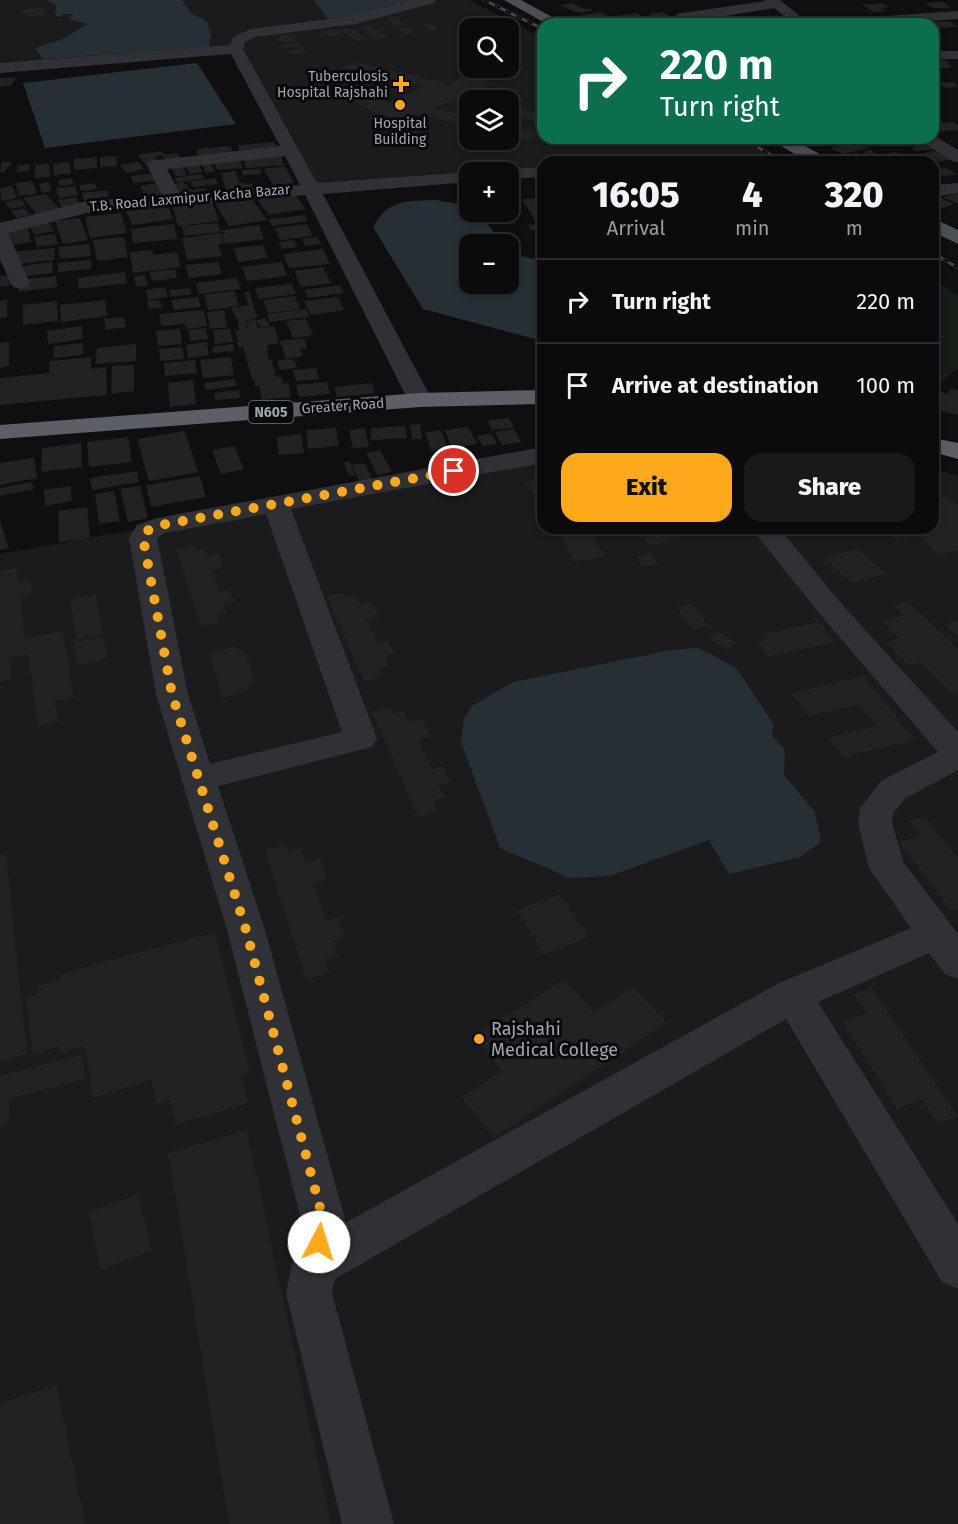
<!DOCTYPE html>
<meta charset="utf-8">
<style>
:root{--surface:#0b0b0d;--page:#19191b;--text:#f1f3f6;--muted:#9a9b9d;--line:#2b2b2e;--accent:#fea91a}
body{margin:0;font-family:"Fira Sans",sans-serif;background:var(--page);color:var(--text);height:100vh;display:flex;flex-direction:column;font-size:22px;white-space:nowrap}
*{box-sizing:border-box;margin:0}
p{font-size:20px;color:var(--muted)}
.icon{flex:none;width:33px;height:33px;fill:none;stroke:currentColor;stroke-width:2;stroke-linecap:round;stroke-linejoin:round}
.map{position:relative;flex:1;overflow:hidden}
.panel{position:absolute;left:537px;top:156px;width:402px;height:378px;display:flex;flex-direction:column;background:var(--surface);border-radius:18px;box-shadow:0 3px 9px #0003,0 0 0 2px var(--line)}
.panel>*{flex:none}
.banner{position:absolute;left:537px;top:18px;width:402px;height:126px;border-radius:18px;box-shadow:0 3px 9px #0003,0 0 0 2px var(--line);background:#0b6e4f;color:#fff;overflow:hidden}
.controls{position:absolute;left:459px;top:18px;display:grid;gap:12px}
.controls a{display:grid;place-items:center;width:60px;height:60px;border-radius:12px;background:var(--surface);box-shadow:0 3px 9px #0003,0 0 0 2px var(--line);font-size:30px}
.pin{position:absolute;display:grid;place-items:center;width:51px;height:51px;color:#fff;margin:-26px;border:3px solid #fff;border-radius:50%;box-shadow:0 2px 6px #0007}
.me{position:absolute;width:66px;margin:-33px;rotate:5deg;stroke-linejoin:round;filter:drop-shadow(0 0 4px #0008)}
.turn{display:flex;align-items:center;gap:21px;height:126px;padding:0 24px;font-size:27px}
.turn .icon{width:78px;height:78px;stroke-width:2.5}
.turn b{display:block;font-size:42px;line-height:51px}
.eta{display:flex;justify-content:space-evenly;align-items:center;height:102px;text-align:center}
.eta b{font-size:36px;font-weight:800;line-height:42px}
.button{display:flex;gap:12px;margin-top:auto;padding:12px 24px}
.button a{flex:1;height:69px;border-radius:18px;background:var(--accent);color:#111;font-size:24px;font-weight:800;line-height:69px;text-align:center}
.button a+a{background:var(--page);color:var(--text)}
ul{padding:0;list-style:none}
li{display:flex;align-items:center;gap:18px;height:84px;padding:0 24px;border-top:2px solid var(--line)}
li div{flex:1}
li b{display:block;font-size:22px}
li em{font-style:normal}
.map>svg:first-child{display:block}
.built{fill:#1b1b1e;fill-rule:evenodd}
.green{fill:#161c16}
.water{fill:#252f35}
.building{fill:#222225}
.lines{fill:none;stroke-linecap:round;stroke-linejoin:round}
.minor{fill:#303136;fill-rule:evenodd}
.major{fill:#4c4e55;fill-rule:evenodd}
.highway{fill:#5c5f67;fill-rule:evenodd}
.rail-casing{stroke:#43454b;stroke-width:3}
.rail{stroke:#0a0a0c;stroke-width:2;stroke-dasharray:6;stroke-linecap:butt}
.route{stroke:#fea91a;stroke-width:10;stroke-dasharray:0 18}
.poi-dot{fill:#fea91a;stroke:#0a0a0c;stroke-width:2}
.labels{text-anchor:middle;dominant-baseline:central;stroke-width:6;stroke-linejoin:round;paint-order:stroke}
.far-poi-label{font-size:14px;fill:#9fa6b3;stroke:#0a0a0c;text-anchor:end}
.far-street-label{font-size:14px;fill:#9fa6b3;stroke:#0a0a0c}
.shield{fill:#0a0a0c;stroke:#727781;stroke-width:1.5}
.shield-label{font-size:14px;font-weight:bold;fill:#9fa6b3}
.near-poi-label{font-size:18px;fill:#9fa6b3;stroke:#0a0a0c;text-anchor:start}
</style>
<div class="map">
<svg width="958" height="1524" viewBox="0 0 958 1524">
<rect width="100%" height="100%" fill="#0f0f11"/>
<path class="built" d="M0,0H469L543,38V138H736L780,162H543V170L470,172L315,184L238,50L0,66ZM470,28H508V68H470ZM470,100H508V140H470Z
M543,456V528H933V469L958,476V1524H0V554Z"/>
<path class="green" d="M933,280L958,295V368L938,385L933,384Z"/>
<path class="water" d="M47,0H182L191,13L207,22L211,35L209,47L43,59L35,48L60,40L88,24L68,19L73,14H62L60,17L55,15L56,5Z
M314,0H416L353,17L328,19Z
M197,63L236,124L45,148L23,83Z
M436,200L469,206L470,212H479L502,244H470V284H508L509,253L543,261V341L423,309L373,227C388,199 407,201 436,200Z
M697,648L713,655L737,669L774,725L772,736L785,750L784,775L815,812L821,842L800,857L729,874L709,840L610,876L570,878L500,848L461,742L464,719L472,706L513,682L672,650Z"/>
<path class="building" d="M943,2L951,8H933L925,3Z
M572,3L582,8L594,10L579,13L559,5Z
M883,3L889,7L880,8L886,11L874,12L862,5Z
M42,7L47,14L25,17L20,10Z
M600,12L608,15L589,19L581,15Z
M663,12L670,17L655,19L648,14Z
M636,13L643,17L621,20L615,16Z
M396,16L405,26L395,27L386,17Z
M830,16L838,22L806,24L799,18Z
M493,18L500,21L508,22L495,25L479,20Z
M709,18L716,21L692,24L686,20Z
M781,18L788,24H774L767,19Z
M648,19L655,23L628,24L624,21Z
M949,21L958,27L933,28V22Z
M434,24L440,30L428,31L423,25Z
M372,25L387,38L373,39L359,27Z
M409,27L414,34L403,35L398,28Z
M354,28L368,40L355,41L341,30Z
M336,29L344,35L329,37L322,31Z
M279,35H296L295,42H277Z
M299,43L302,47L284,49L280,45Z
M303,48L309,52L291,55L285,51Z
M933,60H946L952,68H934Z
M355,62L450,84L464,75L493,83L467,96L481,100H470V106L453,102L430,107L470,116V127L419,114L413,118L414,124L424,123L427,130L416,132V139L410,140V146H384L392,127L379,115L348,98L365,94L390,103L424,86L342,68Z
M16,77L11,86L0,87V78Z
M955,82L958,87L945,88L938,83Z
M508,106L543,115V123L508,115Z
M954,122L958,125V130L933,132V123Z
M508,126L540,134L527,141L508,136Z
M812,138H849L855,141L827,146Z
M914,138H922L930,144L909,146L900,139Z
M275,142L277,150L240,153L238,145Z
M856,142L869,148L843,154L830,148Z
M930,145L935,149L916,151L911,147Z
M231,146L233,154L198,156L197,149Z
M871,150L886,160L877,161L863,152Z
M938,150L953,159L938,162L923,153Z
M160,151L165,155L177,153L182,159L167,162L162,155L155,157L161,164L147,166L138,155Z
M896,152L910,160L895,162L882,155Z
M857,153L872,161L856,162L845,155Z
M116,156L117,166L100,167V157Z
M281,156L284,165L246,168L244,159Z
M97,157V168L74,170V159Z
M240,161L243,168L217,170L215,163Z
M2,162H12L4,172H0Z
M69,162L71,173L54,175L53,164Z
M138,162L144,169L126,173L120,165Z
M30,164L29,171L17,172L18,165Z
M49,164L50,177L35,178V165Z
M198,164L203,172L190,174L185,166Z
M211,164L215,172L206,173L202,165Z
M182,166L187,175L176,176L171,168Z
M285,166L294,183L273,185L264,169Z
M946,168L957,174L944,176L934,170Z
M261,169V174L242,175V170Z
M235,171L240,183L253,184L251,189L226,191L221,173Z
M158,173L160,180L133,183L131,176Z
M202,174L205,178L183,182L191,190L206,188L208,194L183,197L181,192L175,193L168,185L178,183L174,178Z
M71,178L74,184L60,186L58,180Z
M215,178L218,184L194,187L190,182Z
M32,181L37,194L19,196L15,183Z
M49,182L52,191L42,193L39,184Z
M163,182L171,197L147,201L140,186Z
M95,183L97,189L81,191L79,185Z
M12,186L17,198L1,201L0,188Z
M75,186L78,195L59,198L56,188Z
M107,190L109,197L84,200L82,193Z
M293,192L306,209L269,215L256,198Z
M958,193V204L943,197Z
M46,194L59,208L52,210L55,214L37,218L34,213H36L23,198Z
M250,196L267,220L229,226L214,202Z
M937,196L954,204L942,208L933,203V198Z
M76,197L80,206L62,209L58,200Z
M537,198L543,208V234L540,229L531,230L528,225L537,224L522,199Z
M21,199L26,206L10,209L5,202Z
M212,201L219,221L178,226L172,205Z
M167,205L174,219L132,225L126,211Z
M25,208L30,215L16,218L11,211Z
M121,213L127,233L90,238L85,217Z
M305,215L308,221L272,226L269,219Z
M80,218L88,240L63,244L55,221Z
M48,222L54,231L34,235L29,226Z
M218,223L220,232L184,236L182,226Z
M174,224L177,239L133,243L131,229Z
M307,224L313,236L280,240L275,228Z
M259,225L264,239L225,244L222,233L226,232H221V230Z
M28,228L31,242L9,245L6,231Z
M221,233L224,243L218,244L222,256L187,260L182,238Z
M55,234L58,244L37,247L34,237Z
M124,237L128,257L97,261L93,240Z
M317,237L321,244L305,246L302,239Z
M294,240L297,247L282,249L279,242Z
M89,244L91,256L60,259L58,247Z
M263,245L268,258L238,262L234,248Z
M55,248L54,260L9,265L10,252Z
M323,249L330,264L289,268L283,254Z
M152,250L154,255L177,252L181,267L133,273L130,252Z
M91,260V269L58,272V263Z
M52,262L53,273L16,277V267Z
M218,262L222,274L189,278L185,265Z
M282,262L287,276L247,281L242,267Z
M323,267L331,283L301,287L294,271Z
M175,269L177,278L152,281L150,272Z
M125,272L127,283L79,289L77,278Z
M10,275L14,284L0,287V276Z
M145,275L148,286L136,287L134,276Z
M56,276L57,287L19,292V280Z
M237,278L241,289L199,294L196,283Z
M292,284L296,294L259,299L255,288Z
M340,285L344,293L308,298L304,290Z
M165,287L168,297L148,300L146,290Z
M190,288L192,294L171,297L169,290Z
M234,291L239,306L208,310L204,295Z
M244,292H249L257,316L256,319L246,320L248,329L247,321L256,320L258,328L274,326L279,343L267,345L268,358L272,361L276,377H281L283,384L288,383L291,397L262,400L259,386L255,387L254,379H252L243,347L239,348L235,331L239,330L238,321L231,308L249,305Z
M295,296L300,309L268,313L263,300Z
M198,297L201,307L174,310L171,300Z
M338,297L344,310L310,315L304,301Z
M7,300V317L0,318V301Z
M105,300L107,316L61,322L60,305Z
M160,300L162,308L149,309L147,301Z
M57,301L58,321L23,325V305Z
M306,309L309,317L270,322L267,314Z
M204,310L207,326L186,329L185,324L161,326L159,314Z
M224,310L227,327L210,329L207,312Z
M124,317L126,327L106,330L104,319Z
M265,318L270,326L260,327L256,320Z
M306,319L313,335L293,338L286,321Z
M82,326L83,339L48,344L47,331Z
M206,328L208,339L190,341L188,330Z
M180,329L182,344L158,346L156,331Z
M230,329L233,342L215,344L213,330Z
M304,338L307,348L300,349L303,356L286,359L280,341Z
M9,342V366L0,368V343Z
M207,342L209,355L188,358L186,345Z
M83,343V355L53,358L54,346Z
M136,344V361L95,364L97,348Z
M233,344L234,351L213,353L212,347Z
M182,347L184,359L160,361L159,349Z
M91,357V369L106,367L107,395L0,405V378L49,373V361Z
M231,357L234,375L203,378L200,360Z
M294,359L297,368L280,370L277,361Z
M195,360L197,373L165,376L164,363Z
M134,365V391L111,394L112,366Z
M316,368L319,379L296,381L293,370Z
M235,379L236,386L205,390L204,383Z
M193,380L196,404L170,407L168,383Z
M327,382L330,394L299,397L296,385Z
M372,383L375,393L337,397L334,387Z
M951,388L958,390V415L933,409V390L948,394Z
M239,390L240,398L216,400L214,393Z
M509,418L514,428L492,430L488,420Z
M420,424L422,439H412L410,425Z
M405,426L407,438L371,440V428Z
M468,427L478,444L452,448L444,430Z
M336,428L339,446L308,449L306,430Z
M365,428L369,447L353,448L349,430Z
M514,429L521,442L502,445L495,432Z
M441,430L448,449L431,451L425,432Z
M185,431L198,472L149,481L137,439Z
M301,434L304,453L279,455L277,437Z
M491,434L497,444L483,446L477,436Z
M128,437L132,462L89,467L87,442Z
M81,443L82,467L41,472L42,448Z
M234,446L244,469L221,474L212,450Z
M380,450L392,472L377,475L366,453Z
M34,458L37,478L0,485V463Z
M350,461L355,475L349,476L344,462Z
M365,463L374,484L361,486L352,465Z
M137,471L139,482L92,490L90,478Z
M200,476L206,497L151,507L146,485Z
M543,479V509L526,482Z
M32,482L34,489L0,496V488Z
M70,486L72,501L45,506L44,490Z
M140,486L148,518L128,522L120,489Z
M114,491L120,521L99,524L95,494Z
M947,496L958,506V550L939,556L909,528H933V499Z
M87,507L90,538L59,542L58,511Z
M0,521L9,548L0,550Z
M555,528H588L606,556L575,562Z
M637,528H672L680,540L649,546Z
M884,528H902L910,536L895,539Z
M192,545L194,550L204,548L207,556L219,554L224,567L212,570L219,592L229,589L234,601L224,603L227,613L217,615L219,623L201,626L176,549Z
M857,549L886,574L852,583L824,557Z
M651,553L658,564L642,567L636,557Z
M16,568L18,583L30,581L32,593L20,595L25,639L63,631L74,697L55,701L58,721L38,726L28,654L9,658L11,679L0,682V571Z
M343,593L345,597L356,595L360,604L372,602L379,617L367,619L378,643L388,641L394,653L384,656L389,666L379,669L383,677L364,681L326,596Z
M96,595L102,634L76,639L70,599Z
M908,601L958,650V695L953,694L921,662L909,665L886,642L899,639L882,621L904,615L893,605Z
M692,604L708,626L692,629L677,607Z
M958,620V637L944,624Z
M819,622L834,642L768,657L756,641L767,639L764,634Z
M718,631L736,643L727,650L708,638Z
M103,636L107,659L77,665L74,642Z
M234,647L246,653L254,680L245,692L222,698L210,652Z
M864,676L915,740L843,757L828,737L876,726L859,705L808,716L791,693Z
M390,708L393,713L404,711L409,722L422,719L431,737L418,740L432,769L443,766L450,782L439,785L445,798L433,801L438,811L418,817L372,712Z
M925,817L958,858V909L951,911L899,842L920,836L909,821Z
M286,844L288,851L301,848L306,862L320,858L328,880L313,884L326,920L338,917L345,937L333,940L338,956L325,960L329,973L306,980L265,850Z
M6,853L27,1054L0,1061V855Z
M560,894L589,937L544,955L517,910Z
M215,932L250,1072L241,1075L248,1103L175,1125L170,1100L156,1104L151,1080L93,1098L85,1046L61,1053L60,1046L33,1054L26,998L37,995V986L60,980L59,974Z
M564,980L594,1012L633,987L667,1023L494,1138L462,1097L502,1071L474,1036Z
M872,988L958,1117L937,1123L922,1100L897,1109L842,1021L866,1013L853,994Z
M83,1054L85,1079L8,1099L10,1124L0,1127V1076Z
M247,1130L331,1524H229L168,1153Z
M138,1194L152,1250L101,1270L89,1212Z
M57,1385L85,1524H0V1403Z"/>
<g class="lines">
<path class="minor" d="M414,0H436L434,3L355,24L255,37L245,42L243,49L317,183L470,172H474H470V182L323,194L432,400L428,405L420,407L412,405L408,400L305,195L87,213L8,233L30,283L27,287L20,289L13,287L0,260V223L87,201L162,196L147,165L150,161L280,146L231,54L0,73V63L230,45L233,37L251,29L354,16ZM285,156L300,185L180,194L167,169Z
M764,0H780L810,24H794L774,8L725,16L732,24H717L712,18L691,20L690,24L654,23L656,20L675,18L677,14L682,13L765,1Z
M958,11V19L889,24H822L829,20Z
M933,51H958V59H933Z
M933,135L958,150V162L952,161L917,138H933Z
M543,167V177L508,179V172H500L508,169Z
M958,183V193L933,197V185Z
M543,447V463L291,509L377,739L372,747L218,786L265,930L345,1219V1223L779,983L911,928L869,868L858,823L860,808L882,780L938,752L819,613L751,528H779L839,601L958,732V770L906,798L894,812L892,823L904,863L958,934V979L945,974L929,953L818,1002L958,1224V1289L942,1282L786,1019L335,1279L332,1293L394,1524H342L286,1293L301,1219L227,930L156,694L129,538L137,525L157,518ZM266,514L342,732L210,764L188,694L157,538L165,533Z"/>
<path class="major" d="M504,0H521L565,24H547Z
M768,138H790L827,158L830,162H808Z
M933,218L958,230V244L933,232Z"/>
<path class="highway" d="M543,390V404L420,407L0,439V425L420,393Z
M933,438L958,443V459L933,452Z"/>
<g class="rail-casing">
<path id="rail" d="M484,0L543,29
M742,138L783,162
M933,253L958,268"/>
</g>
<use href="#rail" class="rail"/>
</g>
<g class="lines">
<path class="route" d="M319,1242L323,1219L246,930L172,694L143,538L147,531L156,526L454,471"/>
</g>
<g class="poi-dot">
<path d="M398 75h6v6h6v6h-6v6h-6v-6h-6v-6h6z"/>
<circle cx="400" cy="105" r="6"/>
<circle cx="479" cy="1039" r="6"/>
</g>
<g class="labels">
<g class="far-poi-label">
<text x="388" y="76">Tuberculosis<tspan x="388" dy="16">Hospital Rajshahi</tspan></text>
<text x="400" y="123" text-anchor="middle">Hospital<tspan x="400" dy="16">Building</tspan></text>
</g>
<g class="far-street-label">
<text transform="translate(190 198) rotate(-5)">T.B. Road Laxmipur Kacha Bazar</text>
<text transform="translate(343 406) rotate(-4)">Greater Road</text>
</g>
<rect class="shield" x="248.5" y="401" width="45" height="22" rx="4.5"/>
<g class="shield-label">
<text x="271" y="412">N605</text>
</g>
<g class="near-poi-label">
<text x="491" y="1029">Rajshahi<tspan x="491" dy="21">Medical College</tspan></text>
</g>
</g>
</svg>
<div class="controls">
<a><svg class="icon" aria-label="search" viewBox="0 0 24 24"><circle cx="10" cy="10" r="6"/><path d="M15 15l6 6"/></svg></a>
<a><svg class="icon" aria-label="layers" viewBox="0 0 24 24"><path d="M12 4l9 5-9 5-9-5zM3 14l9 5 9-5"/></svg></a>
<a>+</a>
<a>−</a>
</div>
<div class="pin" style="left:454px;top:471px;background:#d93025"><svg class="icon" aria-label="arrive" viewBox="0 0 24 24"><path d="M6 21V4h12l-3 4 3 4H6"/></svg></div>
<svg class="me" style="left:319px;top:1242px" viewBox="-20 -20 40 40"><circle r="19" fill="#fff"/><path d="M0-13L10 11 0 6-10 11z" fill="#fea91a"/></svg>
<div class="banner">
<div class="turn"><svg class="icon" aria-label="right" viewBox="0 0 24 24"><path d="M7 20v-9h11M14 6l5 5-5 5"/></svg><div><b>220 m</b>Turn right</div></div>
</div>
<section class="panel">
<div class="eta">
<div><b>16:05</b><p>Arrival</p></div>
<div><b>4</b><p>min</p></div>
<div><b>320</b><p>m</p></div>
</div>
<ul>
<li><svg class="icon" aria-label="right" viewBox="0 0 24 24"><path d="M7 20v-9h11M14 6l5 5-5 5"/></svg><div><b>Turn right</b></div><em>220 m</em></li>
<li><svg class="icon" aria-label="arrive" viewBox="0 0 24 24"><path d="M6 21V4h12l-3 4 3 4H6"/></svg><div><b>Arrive at destination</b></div><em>100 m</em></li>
</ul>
<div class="button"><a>Exit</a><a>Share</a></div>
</section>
</div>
